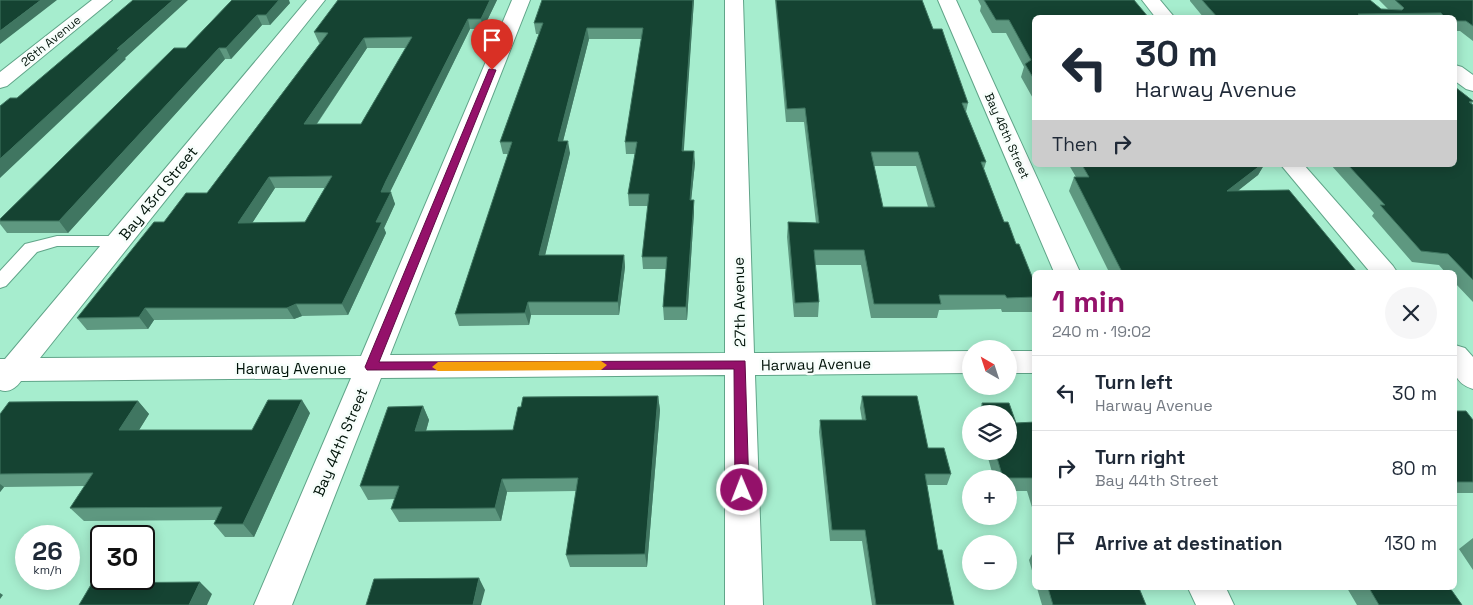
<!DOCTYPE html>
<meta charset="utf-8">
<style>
:root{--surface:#fff;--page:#f6f6f7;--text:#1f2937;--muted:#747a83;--line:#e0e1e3;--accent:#94116a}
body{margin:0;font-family:"Space Grotesk",sans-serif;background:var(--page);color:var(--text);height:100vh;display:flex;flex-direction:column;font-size:19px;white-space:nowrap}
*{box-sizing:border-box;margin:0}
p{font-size:16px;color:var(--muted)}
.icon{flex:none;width:28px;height:28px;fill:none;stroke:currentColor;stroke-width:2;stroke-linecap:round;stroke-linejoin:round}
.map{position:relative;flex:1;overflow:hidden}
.panel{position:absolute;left:1032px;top:270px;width:425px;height:320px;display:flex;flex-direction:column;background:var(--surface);border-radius:8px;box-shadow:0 2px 12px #0003}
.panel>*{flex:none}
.banner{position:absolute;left:1032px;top:15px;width:425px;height:152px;border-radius:8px;box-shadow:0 2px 12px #0003;background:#fff;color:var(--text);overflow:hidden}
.needle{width:32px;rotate:321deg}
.fabs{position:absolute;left:962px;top:340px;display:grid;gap:10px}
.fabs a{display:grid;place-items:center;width:55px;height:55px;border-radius:50%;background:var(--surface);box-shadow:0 2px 12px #0003;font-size:25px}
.speed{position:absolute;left:15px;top:525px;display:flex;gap:10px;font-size:25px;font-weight:700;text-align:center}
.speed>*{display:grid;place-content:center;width:65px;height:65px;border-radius:50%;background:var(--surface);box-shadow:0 2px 12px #0003;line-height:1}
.speed small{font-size:12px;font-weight:400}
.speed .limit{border:2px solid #111;border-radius:8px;background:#fff;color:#111}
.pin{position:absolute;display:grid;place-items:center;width:42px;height:42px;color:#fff;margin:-51px -21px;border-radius:50% 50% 50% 0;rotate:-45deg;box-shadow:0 0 5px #0007}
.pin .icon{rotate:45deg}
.me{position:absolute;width:55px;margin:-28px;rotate:359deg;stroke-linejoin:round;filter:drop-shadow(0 0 4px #0008)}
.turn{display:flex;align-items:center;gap:18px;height:105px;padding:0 20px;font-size:22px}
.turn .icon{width:65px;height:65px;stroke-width:2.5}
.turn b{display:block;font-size:35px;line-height:42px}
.then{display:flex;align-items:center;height:48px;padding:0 20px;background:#0003;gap:10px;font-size:19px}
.round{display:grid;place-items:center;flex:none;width:52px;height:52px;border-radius:26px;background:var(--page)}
.overview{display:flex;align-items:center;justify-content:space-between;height:85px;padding:0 20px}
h1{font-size:30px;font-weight:600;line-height:38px;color:var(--accent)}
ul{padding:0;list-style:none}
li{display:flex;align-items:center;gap:15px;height:75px;padding:0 20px;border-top:1px solid var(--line)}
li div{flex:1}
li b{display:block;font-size:19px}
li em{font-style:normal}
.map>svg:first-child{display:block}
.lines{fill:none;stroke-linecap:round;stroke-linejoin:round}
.service-casing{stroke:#60a589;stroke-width:2}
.minor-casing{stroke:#60a589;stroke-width:2}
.service{fill:#fff;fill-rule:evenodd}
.minor{fill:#fff;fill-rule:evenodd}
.wall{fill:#5e9880;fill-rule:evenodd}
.shaded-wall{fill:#407661}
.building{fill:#154332;stroke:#407661;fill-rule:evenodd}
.route{fill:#94116a;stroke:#600b45}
.slow{fill:#f59e0b}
.labels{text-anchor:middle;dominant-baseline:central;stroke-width:5;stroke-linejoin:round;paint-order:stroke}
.far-street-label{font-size:12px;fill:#001309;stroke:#f7fefb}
.street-label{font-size:15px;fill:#001309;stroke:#f7fefb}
</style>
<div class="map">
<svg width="1473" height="605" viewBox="0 0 1473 605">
<rect width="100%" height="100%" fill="#a6edce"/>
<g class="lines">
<g class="service-casing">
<path id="service" d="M57,236H119L125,237L127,241L125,245L119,246H57L37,252L6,286L0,288V271L25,244Z"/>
</g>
<g class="minor-casing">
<path id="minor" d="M92,0H112L7,86L0,88V72Z
M307,0H325L40,358L361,356L512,0H530L390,355L725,353V0H743L754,353L971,351V373L755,375L763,605H725V375L381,378L292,605H254L351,378L21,381C16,388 9,393 0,390V359H5Z
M938,0H956L1080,272H1054Z
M1142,0H1160L1175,18H1156Z
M1455,65L1462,67L1473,75V91L1466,89L1455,81Z
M1281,165H1304L1393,266L1397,272H1370Z
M1455,345L1465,348L1473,357V389C1449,381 1455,366 1455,345Z
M1009,351H1035V373H1009Z
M1188,588H1226L1234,605H1196Z"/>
</g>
<use href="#service" class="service"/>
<use href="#minor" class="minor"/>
</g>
<path class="wall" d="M232,0L290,3L270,25H262L231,59H225L68,233H7L0,224V219L186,48Z
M497,0L483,29H470L390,192L395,204L384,228L386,233L348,315L302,316L294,319L154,320L148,329L87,330L77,318L164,222L207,193L320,43H319L314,32ZM367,48H406L361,124H317ZM275,188H325L305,222L252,223Z
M694,0L683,151L695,163L691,200L694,212L687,320H664L663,307L666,269H643L642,257L648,206H629L628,194L635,154H626L625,142L642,39H589L563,141L570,153L545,255H624L625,267L619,315H531L529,325L459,326L455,314L508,154H503L500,142L539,34H536L534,23Z
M775,0H922L933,29L968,103L966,112L986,162L984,169L1004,222L1016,244L1035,284V312H1002L1001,309L939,310L937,318H871L861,265H815L819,302L818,317H794L787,237L788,222L816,223L804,122H786ZM874,166H916L928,207H883Z
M978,0H1134L1035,18V102L1021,77L1024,67L1006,33H992L980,11L981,6Z
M1190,0H1370L1381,9L1389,10L1379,0H1473V41L1460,31H1455V18H1204L1190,1Z
M1455,87L1473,101L1472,104L1473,105V302L1455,283V272H1445L1439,265L1412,262L1372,216L1374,213L1331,165H1455Z
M1069,165H1264L1258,175L1238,190L1357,272H1109L1069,191L1074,177H1076Z
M658,396L660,410L647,567H570L566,555L576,491L507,492L501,521L399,522L391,509L395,499L368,500L360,486L423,406L429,420L426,431L513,430Z
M862,396L928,448L951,474L947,485H927L938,550L954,605H872L862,541H830L819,432L820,420H862L860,408Z
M138,401L149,414L139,430H252L310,413L254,537H225L214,524L216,520L84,521L70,508L85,486L4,487L0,492V414Z
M982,403H1009L1016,423L1035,422V517L1027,491H1009V479H994L986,451H1009V414H978Z
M1455,411L1473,420V493H1455Z
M1473,538V570L1459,549Z
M1035,548V581L1029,560Z
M1037,588H1139L1146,605H1042Z
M1347,588H1450L1462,605H1357Z"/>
<path class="shaded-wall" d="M41,0H57L0,44V31Z
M173,0H188L125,58L126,59L0,178V159L117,49Z
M276,0H289L290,3L270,25L266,15Z
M490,0H497L483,29L481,19Z
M693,0H694L683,163L682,151Z
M257,15L262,25L231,59L226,48Z
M468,19L470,29L390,192H391L395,204L384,228L386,233L348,315L342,304L376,222L381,192L386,181Z
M587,28L589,39L560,153L558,141Z
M364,38L367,48L309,135L304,124Z
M219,48L225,59L68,233L59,221Z
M568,141L570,153L542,268L539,255Z
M694,151L695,163L690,212V200Z
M1261,165H1264L1258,175L1220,205L1227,191Z
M269,177L275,188L245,234L238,223Z
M694,200V212L687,320L686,307Z
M624,255L625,267L619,315L618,302Z
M528,302L531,315L529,325L525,313Z
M296,304L302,316L294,319L287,308Z
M145,308L154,320L148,329L139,317Z
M658,396L660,410L647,567L645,554Z
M302,400L310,413L254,537L243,524Z
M138,401L149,414L131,443L119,430Z
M423,406L429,420L422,445L415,431Z
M502,479L507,492L501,521L495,508Z
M0,484L4,487L0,492Z
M479,578L485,590L481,605H473Z
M200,582L212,594L207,605H189Z
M0,593L3,595L0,599Z"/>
<path class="building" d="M0,0H41L0,31Z
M133,0H173L117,49H120L0,159V106L10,98H17Z
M232,0H279L266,15H257L226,48H219L59,221H0V219L174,48H186Z
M338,0H490L481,19H468L386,181L381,192H391L376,222H382L342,304H296L287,308H145L139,317L77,318L154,222H164L186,193H207L328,33L314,32ZM412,37L361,124H304L364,38ZM332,176L305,222L238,223L269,177Z
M542,0H693L682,151H694L690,200H694L686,307H663L667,257H642L649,194H628L637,142H625L643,28H587L558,141H568L539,255H624L618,302H528L525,313L455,314L512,142H500L543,23H534Z
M776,0H922L933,29H942L945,38L968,103H962L986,162H981L1004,222H1008L1016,244H1019L1035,284V297L1007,298L1005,295H939L941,304H874L864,250H814L819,302L795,303L788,222L819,223L805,108L787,109ZM871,152H918L935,207H883Z
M984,0H1134L1149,18H1035V81L1025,64L1031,60L1009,20H996Z
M1202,0H1370L1381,9L1402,10L1404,8L1395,0H1473V26L1466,21H1455V18H1446L1441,13L1358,14L1363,18H1218Z
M1455,87L1473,101L1469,102L1473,105V280L1448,254L1421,251L1380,205H1385L1348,165H1455Z
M1082,165H1261L1227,191L1289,190L1357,272H1122L1074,177H1089Z
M658,396L645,554L566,555L578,478L502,479L495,508L391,509L399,486H360L388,407L423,406L415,431L513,430L518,407H521L523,397Z
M862,396H917L928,448H944L951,474H925L938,550H942L954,605H876L865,530H832L820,420H866Z
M268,400H302L243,524H214L222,507L70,508L93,473L0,474V414L9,402L138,401L119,430H252Z
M982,403H1009L1016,423L1035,422V484L1033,478H1003L995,451H1009V414H985Z
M1455,411H1466L1473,420V482H1455Z
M479,578L473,605H366L374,579Z
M200,582L189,605H79L92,583Z
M1048,588H1139L1146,605H1053Z
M1369,588H1450L1462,605H1379Z"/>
<path class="route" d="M489,69L496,70L379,362L745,361L749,490L747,494L742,496L737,494L735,490L734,369L367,370L365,367Z"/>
<path class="slow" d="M601,361L607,365L601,370L438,371L432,367L438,362Z"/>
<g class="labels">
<g class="far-street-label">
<text transform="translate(51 41) rotate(-39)">26th Avenue</text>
<text transform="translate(1007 136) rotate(66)">Bay 46th Street</text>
</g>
<g class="street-label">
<text transform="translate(158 193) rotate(-51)">Bay 43rd Street</text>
<text transform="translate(739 302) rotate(-91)">27th Avenue</text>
<text transform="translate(816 364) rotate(-1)">Harway Avenue</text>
<text x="291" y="368">Harway Avenue</text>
<text transform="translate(340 442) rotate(-67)">Bay 44th Street</text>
</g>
</g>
</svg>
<div class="fabs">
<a><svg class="needle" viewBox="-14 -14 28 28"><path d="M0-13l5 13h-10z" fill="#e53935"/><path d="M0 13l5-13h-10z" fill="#747a83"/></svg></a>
<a><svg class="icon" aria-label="layers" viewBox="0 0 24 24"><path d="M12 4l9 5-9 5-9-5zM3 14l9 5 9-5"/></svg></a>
<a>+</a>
<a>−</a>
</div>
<div class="speed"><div>26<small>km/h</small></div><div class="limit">30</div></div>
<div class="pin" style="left:492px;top:70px;background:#d93025"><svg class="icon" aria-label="arrive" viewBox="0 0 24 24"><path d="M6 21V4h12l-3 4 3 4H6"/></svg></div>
<svg class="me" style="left:742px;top:490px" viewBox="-20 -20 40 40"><circle r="17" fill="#94116a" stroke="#fff" stroke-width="3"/><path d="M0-11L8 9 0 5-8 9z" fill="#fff"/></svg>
<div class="banner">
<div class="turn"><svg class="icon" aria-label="left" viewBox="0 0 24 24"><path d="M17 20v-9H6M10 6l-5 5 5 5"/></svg><div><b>30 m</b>Harway Avenue</div></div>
<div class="then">Then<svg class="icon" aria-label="right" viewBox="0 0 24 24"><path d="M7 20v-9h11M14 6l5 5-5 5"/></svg></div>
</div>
<section class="panel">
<div class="overview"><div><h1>1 min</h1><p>240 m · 19:02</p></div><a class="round"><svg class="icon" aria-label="close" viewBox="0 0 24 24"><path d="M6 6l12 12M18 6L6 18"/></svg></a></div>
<ul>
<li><svg class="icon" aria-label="left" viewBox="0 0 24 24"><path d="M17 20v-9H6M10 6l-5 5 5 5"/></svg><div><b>Turn left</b><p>Harway Avenue</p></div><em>30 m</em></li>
<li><svg class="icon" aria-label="right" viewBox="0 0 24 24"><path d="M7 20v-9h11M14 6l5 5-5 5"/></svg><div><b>Turn right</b><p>Bay 44th Street</p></div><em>80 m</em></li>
<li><svg class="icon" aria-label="arrive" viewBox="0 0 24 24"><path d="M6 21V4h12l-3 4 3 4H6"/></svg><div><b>Arrive at destination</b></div><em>130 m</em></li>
</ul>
</section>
</div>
